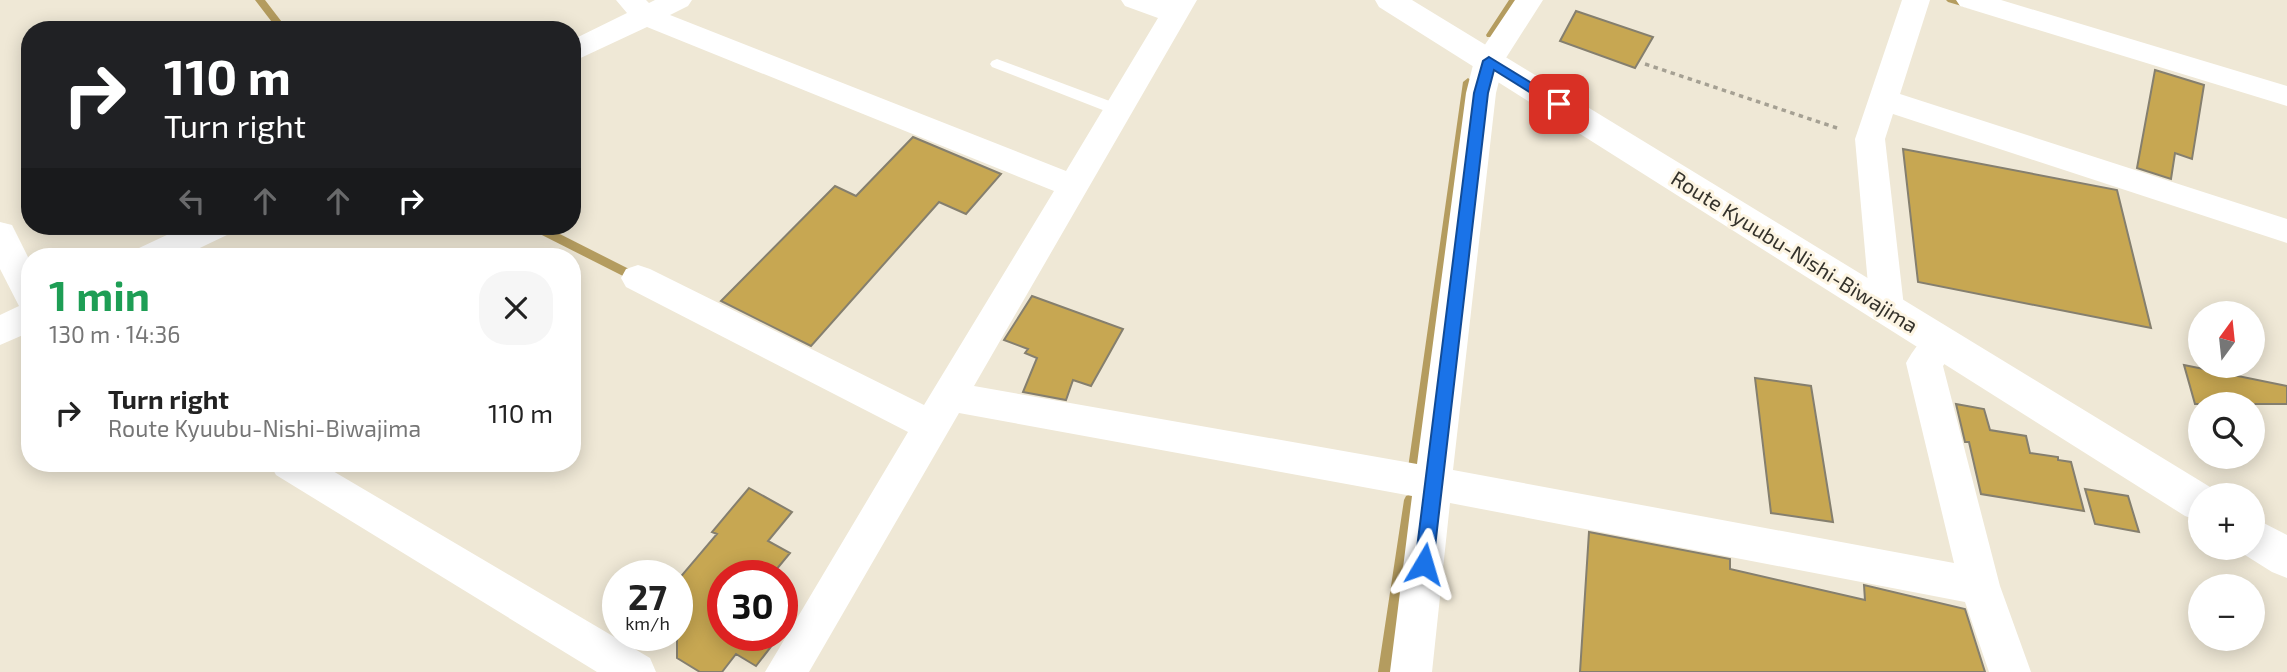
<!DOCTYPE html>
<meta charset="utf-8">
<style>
:root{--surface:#fff;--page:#f6f6f6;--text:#222;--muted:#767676}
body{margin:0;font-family:"Exo 2",sans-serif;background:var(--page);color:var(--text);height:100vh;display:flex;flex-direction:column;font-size:26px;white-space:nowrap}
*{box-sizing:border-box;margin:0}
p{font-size:23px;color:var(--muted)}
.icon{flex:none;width:38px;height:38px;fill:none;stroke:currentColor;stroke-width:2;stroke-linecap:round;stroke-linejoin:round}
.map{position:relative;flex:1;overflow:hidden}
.details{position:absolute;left:21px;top:248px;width:560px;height:224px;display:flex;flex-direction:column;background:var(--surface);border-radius:28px;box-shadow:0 4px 18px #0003}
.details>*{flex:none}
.hud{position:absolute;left:21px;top:21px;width:560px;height:214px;border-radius:28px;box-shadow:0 4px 18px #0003;background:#202124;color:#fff;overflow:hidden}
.needle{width:46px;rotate:15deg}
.buttons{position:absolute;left:2188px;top:301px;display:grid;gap:14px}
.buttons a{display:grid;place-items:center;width:77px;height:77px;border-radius:50%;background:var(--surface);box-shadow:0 4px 18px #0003;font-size:35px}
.speed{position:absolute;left:602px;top:560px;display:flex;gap:14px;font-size:35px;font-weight:700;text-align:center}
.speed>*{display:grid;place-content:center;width:91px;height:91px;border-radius:50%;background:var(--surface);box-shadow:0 4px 18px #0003;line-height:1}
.speed small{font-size:18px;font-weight:400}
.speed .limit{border:10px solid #d22;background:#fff;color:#111}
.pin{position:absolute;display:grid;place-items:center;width:60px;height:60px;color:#fff;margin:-30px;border-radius:14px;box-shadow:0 4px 10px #0006}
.me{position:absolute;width:77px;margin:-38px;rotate:7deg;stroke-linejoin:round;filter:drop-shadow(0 0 5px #0008)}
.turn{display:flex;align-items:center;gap:24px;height:147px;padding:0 28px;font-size:32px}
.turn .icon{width:91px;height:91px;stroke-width:2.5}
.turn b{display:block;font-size:49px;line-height:60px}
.lanes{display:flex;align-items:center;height:66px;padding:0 28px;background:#0003;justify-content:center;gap:35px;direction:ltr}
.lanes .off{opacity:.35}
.round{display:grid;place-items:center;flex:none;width:74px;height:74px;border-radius:28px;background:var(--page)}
.overview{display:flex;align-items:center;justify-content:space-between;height:119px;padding:0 28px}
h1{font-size:42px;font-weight:700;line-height:52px;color:#1e9e55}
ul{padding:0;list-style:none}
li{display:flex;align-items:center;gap:21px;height:91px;padding:0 28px}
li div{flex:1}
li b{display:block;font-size:26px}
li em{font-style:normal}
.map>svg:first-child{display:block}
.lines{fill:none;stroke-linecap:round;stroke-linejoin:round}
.stream{fill:#b49c5f;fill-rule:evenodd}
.building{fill:#c7a752;stroke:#857f6e;stroke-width:2}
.path{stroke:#a5a093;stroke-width:3.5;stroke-dasharray:4.5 4.5;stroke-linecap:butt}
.service{fill:#fff;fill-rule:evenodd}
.minor{fill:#fff;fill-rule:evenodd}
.secondary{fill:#fff;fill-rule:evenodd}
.route{fill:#1a73e8;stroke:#114b97;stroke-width:2}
.labels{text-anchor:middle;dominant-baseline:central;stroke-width:6;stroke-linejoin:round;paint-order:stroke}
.street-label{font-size:21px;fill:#34322b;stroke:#fdf5e3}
</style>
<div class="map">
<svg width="2287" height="672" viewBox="0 0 2287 672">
<rect width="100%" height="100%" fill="#efe8d6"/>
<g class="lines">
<path class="stream" d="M255,0H265L288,30H278Z
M1509,0H1519L1495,37H1487L1486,35Z
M1946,0H1962L1977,6L1972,9L1948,2Z
M1468,78L1473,82L1422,468L1420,472L1415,474L1410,472L1408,468L1463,82Z
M528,226H544L633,271L635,274L629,279L625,277L530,229Z
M1411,494L1416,496L1418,500L1392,672H1378L1404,500L1406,496Z"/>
</g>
<path class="building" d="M1576,11L1653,37L1635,68L1560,41Z
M2155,70L2204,85L2192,159L2175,153L2171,179L2137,168Z
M913,137L1001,174L966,214L939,202L811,346L721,301L835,186L856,196Z
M1903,149L2117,190L2151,328L1918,282Z
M1032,296L1123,329L1091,386L1073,380L1066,400L1023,392L1037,358L1025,353L1028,349L1004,340Z
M2184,365L2287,386V404H2195Z
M1755,378L1811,386L1833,522L1771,513Z
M1956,404L1984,409L1990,430L2026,436L2030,453L2058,457V460L2071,462L2084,511L1981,494L1969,442H1965Z
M749,488L792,512L768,541L790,553L771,576H723V635H780L756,666L736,654L722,672H700L677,658V581L717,534L712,532Z
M2085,489L2128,496L2139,532L2095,524Z
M1589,532L1730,559V569L1865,600L1864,585L1965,609L1985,672H1580Z"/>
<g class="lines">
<path class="path" d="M1645,64L1837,128"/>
<path class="service" d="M997,59L1123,106L1126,110L1118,115L1113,114L992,67L990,64L992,61Z"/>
<path class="minor" d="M616,0H646L649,3L655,0H692L688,6L670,15L1066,171L1158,18L1125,6L1121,0H1197L974,386L1417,464L1466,93L1474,61L1515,0H1543L1504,61L1496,93L1453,470L1954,563L1906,363C1917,343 1932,324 1955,332L1961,342L1943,366L2000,586L2031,672H1989L1965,602L1450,503L1432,672H1390L1412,496L959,413L809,672H765L908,432L626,287L621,278L626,269L638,265L650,269L924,405L1054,191L647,27L572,62V40L627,13Z
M1902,0H1930L1900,94L2287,219V243L1893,114L1885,139L1904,307L1899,317L1887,320L1875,317L1870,307L1855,139Z
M1956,0H2001L2287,86V106L1960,6Z
M0,222L12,225L30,261V332L0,345V315L19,306L0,269Z
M186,226H231L227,235L181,257H134L139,248Z
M270,464H321L650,658L656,672H597L276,475Z"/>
<path class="secondary" d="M1375,0H1412L2215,490L2218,495H2200V521L2185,516L1379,7Z
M2252,517L2287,535V578L2272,572L2237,550L2252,548Z"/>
</g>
<path class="route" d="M1489,57L1566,104L1564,108H1555L1494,70L1488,93L1433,564L1430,570L1424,572L1417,570L1415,564L1474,93L1483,61Z"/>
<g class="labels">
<g class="street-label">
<text transform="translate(1795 251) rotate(32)">Route Kyuubu-Nishi-Biwajima</text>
</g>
</g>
</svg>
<div class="buttons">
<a><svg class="needle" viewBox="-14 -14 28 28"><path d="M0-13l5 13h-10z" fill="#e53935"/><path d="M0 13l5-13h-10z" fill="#767676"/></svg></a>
<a><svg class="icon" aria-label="search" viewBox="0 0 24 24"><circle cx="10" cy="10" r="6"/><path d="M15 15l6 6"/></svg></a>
<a>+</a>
<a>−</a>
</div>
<div class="speed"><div>27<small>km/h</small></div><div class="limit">30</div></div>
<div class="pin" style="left:1559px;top:104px;background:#d93025"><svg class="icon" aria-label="arrive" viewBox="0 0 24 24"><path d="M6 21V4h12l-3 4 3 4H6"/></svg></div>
<svg class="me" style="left:1424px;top:564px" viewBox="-20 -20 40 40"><path d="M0-17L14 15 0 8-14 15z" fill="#1a73e8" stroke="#fff" stroke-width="4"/></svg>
<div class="hud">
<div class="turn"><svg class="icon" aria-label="right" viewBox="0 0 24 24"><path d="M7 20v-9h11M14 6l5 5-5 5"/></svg><div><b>110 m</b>Turn right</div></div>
<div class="lanes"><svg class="icon off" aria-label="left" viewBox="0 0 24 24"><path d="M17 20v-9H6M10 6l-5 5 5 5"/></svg><svg class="icon off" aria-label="ahead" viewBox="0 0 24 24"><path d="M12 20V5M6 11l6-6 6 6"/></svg><svg class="icon off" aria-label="ahead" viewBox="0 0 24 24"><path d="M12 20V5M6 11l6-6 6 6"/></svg><svg class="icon" aria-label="right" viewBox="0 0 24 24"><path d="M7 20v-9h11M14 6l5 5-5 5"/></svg></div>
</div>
<section class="details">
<div class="overview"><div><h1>1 min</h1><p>130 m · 14:36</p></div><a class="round"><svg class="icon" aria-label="close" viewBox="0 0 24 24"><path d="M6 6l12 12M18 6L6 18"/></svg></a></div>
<ul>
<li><svg class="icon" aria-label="right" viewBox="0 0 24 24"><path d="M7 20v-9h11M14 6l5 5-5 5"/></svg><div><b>Turn right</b><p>Route Kyuubu-Nishi-Biwajima</p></div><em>110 m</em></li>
</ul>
</section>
</div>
